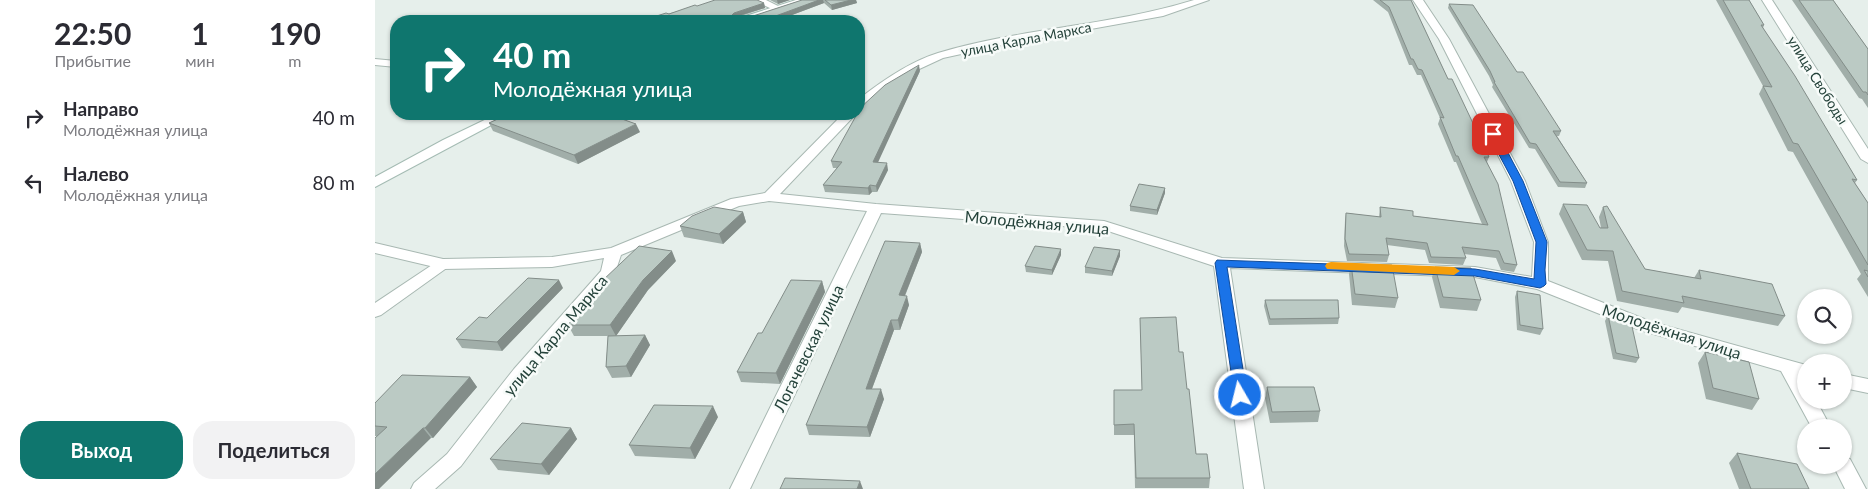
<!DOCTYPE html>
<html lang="ru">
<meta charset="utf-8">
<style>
:root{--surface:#fff;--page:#f2f2f3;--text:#2b2b33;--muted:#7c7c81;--accent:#0f766e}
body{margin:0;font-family:Lato,sans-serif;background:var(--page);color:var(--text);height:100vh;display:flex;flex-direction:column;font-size:19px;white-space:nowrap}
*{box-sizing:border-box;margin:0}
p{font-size:16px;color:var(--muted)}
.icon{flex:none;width:28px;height:28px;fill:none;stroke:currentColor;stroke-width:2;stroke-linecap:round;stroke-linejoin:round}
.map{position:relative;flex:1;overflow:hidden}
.panel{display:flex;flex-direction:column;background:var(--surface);width:375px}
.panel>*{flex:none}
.guide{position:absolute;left:15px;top:15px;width:475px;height:105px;border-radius:20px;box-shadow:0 1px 4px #0004;background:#0f766e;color:#fff;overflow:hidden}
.buttons{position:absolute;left:1422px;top:289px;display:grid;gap:10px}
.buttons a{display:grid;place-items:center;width:55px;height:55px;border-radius:50%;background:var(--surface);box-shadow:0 1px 4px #0004;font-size:25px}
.pin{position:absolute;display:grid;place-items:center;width:42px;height:42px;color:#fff;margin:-21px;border-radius:10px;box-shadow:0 2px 8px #0006}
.me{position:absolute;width:55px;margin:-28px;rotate:352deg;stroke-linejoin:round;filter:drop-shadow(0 0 4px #0008)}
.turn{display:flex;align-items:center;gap:18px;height:105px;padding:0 20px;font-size:22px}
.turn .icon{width:65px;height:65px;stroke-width:2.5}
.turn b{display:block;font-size:35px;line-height:42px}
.eta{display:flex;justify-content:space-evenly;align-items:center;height:85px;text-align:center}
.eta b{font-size:30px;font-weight:700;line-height:35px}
.cta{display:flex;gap:10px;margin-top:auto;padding:10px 20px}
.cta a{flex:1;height:58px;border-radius:20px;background:var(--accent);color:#fff;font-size:20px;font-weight:700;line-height:58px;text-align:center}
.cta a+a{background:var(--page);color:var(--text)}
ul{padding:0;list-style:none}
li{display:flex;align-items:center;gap:15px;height:65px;padding:0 20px}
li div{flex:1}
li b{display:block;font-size:19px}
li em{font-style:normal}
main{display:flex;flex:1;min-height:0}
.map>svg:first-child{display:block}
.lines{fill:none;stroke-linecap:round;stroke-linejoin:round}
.service-casing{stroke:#a8b8b2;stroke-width:2}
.minor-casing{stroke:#a8b8b2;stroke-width:2}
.secondary-casing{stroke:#a4bbb3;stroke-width:2}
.service{fill:#fff;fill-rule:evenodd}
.minor{fill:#fff;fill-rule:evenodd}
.secondary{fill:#fff;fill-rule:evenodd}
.wall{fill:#a1aea9}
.shaded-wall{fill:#838d89}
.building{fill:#bbcac4;stroke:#838d89}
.route{fill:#1a73e8;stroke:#114b97}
.slow{fill:#f59e0b}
.labels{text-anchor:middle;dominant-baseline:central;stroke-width:5;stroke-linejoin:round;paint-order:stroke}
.far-street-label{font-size:14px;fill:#24423a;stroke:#f7fbf9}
.street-label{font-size:16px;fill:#24423a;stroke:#f7fbf9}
</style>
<main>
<section class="panel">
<div class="eta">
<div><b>22:50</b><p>Прибытие</p></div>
<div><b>1</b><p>мин</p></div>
<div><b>190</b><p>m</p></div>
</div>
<ul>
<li><svg class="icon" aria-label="right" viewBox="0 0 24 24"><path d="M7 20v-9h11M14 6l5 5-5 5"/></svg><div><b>Направо</b><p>Молодёжная улица</p></div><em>40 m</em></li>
<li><svg class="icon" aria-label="left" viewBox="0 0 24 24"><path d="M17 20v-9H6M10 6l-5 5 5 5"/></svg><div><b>Налево</b><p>Молодёжная улица</p></div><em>80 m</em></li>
</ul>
<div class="cta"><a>Выход</a><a>Поделиться</a></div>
</section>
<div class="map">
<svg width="1493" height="489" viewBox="0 0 1493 489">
<rect width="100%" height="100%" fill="#e6efeb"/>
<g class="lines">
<g class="service-casing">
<path id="service" d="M378,0H391L407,8L402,11L399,10Z
M0,59L21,61V67L0,65Z
M68,259L73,261L76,264L73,267L6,315L0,317V303L63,261Z"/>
</g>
<g class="minor-casing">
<path id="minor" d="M819,0H834L788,16L632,44L568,58L540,71L509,90L488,106L484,107V99C507,81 534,62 563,53C646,28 736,26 819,0Z
M1038,0H1048L1074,39L1150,181L1173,242V281L1277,322L1431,365V379L1428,378L1431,384V400H1441L1456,428H1437L1406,371L1265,330L1162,289L1100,277L855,268L889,489H869L839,266L727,229L506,213L375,489H355L492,211L394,201L364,206L246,255L239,276L151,379L86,466L60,489H36L39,483L72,454L139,369L226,271L229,258L177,267L68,269L0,253V243L68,259L177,257L236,248L356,199L390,193L468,114H481L405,194L501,204L729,221L847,258L1100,267L1157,277L1159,242L1136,181L1064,39Z
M1387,0H1397L1493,149V163L1486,159Z
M1469,374L1493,379V393L1469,388Z
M1469,457L1475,459L1491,489H1470L1458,465H1469Z"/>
</g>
<g class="secondary-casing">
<path id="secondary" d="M421,0H436L373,21H359L361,19Z
M122,114H137L0,187V177L68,140Z"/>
</g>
<use href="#service" class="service"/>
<use href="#minor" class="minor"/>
<use href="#secondary" class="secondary"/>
</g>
<path class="wall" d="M395,0H415L403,4Z
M427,0H481L482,3L457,10L449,3L401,21H266L322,6L389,3L390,8L360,18H372Z
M998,0H1036L1073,79L1114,157L1112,162L1142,265L1139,272L1126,270L1121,258L1089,254L1091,258L1088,265L1054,263L1050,250L1012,245L1014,255L1012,262L972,261L969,246L970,220L971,213L1004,217L1005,207L1038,216L1107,224L1081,162H1079L1063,124L1065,118L1046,75H1042L1037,65H1034L1013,12Z
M1341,0H1374L1389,25L1388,28L1482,180L1480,183L1493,203V297L1482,279L1486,274L1418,152L1413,151L1384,94L1388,86Z
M1417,0H1458L1493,49V108L1487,99L1484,98Z
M1074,4L1142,72L1186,131L1184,136H1182L1212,183L1210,188L1183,187L1160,149L1154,148L1117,87L1118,85L1114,76L1073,8Z
M545,71L502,162L513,170L502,192H497L494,195L450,192L448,185L462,168H458L456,161Z
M120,115L265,132L203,164L118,131L114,123L122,119Z
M790,188V193L782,215L755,211V206Z
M1188,204L1226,228L1224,217L1228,207L1270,269L1319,278L1324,270L1410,316L1403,326L1307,307L1303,313L1242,301L1233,261L1207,260L1184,214Z
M368,212L371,222L348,244L309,237L305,226Z
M545,243L547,252L530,296L534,305L525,330H519L497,389L509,399L495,437L434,435L431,425Z
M745,250V256L737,276L710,273V267Z
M686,255L677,275L651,272L650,266Z
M301,261L273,290L241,336L270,335L275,345L256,377L237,378L231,367L233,336H199L193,325Z
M976,264L1023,298L1020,308L977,305L974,274Z
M1060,267L1106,300L1102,311L1065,308L1057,277Z
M447,281L450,292L405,384L366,382L362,372L387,333Z
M188,288L127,351L87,348L81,339L112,318Z
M1142,291L1168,329L1165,335L1142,330L1140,297Z
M890,300L964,318L963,324L894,325L889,306Z
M1233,315L1264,358L1261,363L1238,359L1230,321Z
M765,318L804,352L812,389L821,454L835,478L834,488H760L759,435H739V390H767Z
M1330,352L1384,399L1377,410L1331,399L1323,363Z
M95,377L102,387L58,438L0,436V403Z
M892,387L945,411L943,422L895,423L890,398Z
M343,417L320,459L260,456L254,445Z
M196,428L202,439L174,475L123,470L115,459Z
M1362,453L1434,489H1364L1354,463Z"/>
<path class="shaded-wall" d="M402,0H415L403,4Z
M444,0H448L449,3L401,21H387Z
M476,0H481L482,3L457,10L456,5Z
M389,3L390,8L360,17L357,21L356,16L359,13Z
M544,65L545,71L500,169L498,162Z
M261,124L265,132L203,164L199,155Z
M512,163L513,170L502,192L501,186Z
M495,185L497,192L494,195L493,188Z
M790,188V193L782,215V210Z
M368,212L371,222L348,244L344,234Z
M545,243L547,252L526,305L524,295Z
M686,249V255L677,275V270Z
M745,250V256L737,276V271Z
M297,251L301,261L273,290L241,336L235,325L268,280Z
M184,280L188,288L127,351L122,342Z
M447,281L450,292L405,384L401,373Z
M532,296L534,305L525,330L523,320Z
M516,320L519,330L493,399L491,389Z
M270,335L275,345L256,377L251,366Z
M95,377L102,387L58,438L50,428Z
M506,389L509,399L495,437L492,427Z
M338,406L343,417L320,459L315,448Z
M48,428L56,438L4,489H0V474Z
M196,428L202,439L174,475L166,464Z
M485,481L488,489H482Z"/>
<path class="building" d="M340,0H382L389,3L359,13L356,16L358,18H372L427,0H444L387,21H266L291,13L294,14L320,5L322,6Z
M450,0H476L456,5Z
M1005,0H1036L1073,79H1077L1114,157H1109L1123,184L1142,265L1129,263L1124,251L1087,247L1091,258L1056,257L1052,243L1011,238L1014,255L974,254L970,239L971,213L1006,217L1005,207L1038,211V216L1113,225L1083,156H1081L1065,117L1069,118L1047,70L1043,69L1038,59H1036L1014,7Z
M1348,0H1374L1389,25H1386L1420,76L1482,180L1477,179L1493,203V265L1423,144L1418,143L1388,86L1397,87Z
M1424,0H1458L1493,49V95L1491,92H1488Z
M1074,4L1098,5L1142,72H1148L1186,131H1178L1212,183L1185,182L1161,144L1155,143L1119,82H1120L1115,71Z
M544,65L498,162L512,163L501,186L495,185L493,188L448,185L467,162L456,161L482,114H484V109L510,85Z
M122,114H233L261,124L199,155L114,123L127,117L120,115Z
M764,184L790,188L782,210L755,206Z
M1188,204L1212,205L1225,228H1233L1228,207L1232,206L1270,269L1326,279L1324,270L1397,284L1410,316L1307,296L1309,303L1247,291L1238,251L1212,250Z
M339,207L368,212L344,234L305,226L317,216Z
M510,241L545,243L524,295L532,296L523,320H516L491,389H506L492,427L431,425Z
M264,246L297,251L268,280L235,325H193L227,281Z
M660,246L686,249L677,270L650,266Z
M719,247L745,250L737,271L710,267Z
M976,264L1017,265L1023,298L980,294Z
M1060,267L1096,268L1106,300L1068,297Z
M1489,270L1493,271V277Z
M153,278L184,280L122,342L81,339L104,317L112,318Z
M416,280L447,281L401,373L362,372L383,333H387Z
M1142,291L1165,295L1168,329L1145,325Z
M890,300H963L964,318L895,319Z
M1233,315L1256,322L1264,358L1241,353Z
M801,317L804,352H808L812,389H814L821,454H832L835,478H761L759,424L739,425V390H767L765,318Z
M270,335L251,366L231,367L233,336Z
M1330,352L1374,362L1384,399L1338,388Z
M27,375L95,377L50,428H48L0,474V438L12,427L0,426V403Z
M892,387H939L945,411L897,412Z
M279,405L338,406L315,448L254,445Z
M147,423L196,428L166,464L115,459Z
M1362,453L1422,464L1434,489H1376Z
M410,478L485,481L482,489H405Z"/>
<path class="route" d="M1118,131L1123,134L1148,181L1172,242L1170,270L1171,284L1169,286L1165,288L1100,276L852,267L872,395L870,399L865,400L860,399L840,263L842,260L1100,269L1159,279L1161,242L1138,181L1113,134Z"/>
<path class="slow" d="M956,262L1079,267L1085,271L1079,275L952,269L950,266L952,263Z"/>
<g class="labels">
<g class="far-street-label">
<text transform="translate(651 39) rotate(-11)">улица Карла Маркса</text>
<text transform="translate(1443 80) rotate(58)">улица Свободы</text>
</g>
<g class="street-label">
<text transform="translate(662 222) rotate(5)">Молодёжная улица</text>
<text transform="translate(1297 331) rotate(18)">Молодёжная улица</text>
<text transform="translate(180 335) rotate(-50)">улица Карла Маркса</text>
<text transform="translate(433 348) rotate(-64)">Логачевская улица</text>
</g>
</g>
</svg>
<div class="buttons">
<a><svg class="icon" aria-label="search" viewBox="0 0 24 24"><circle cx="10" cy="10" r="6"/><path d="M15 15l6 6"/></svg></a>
<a>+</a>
<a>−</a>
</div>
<div class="pin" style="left:1118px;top:134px;background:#d93025"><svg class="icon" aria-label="arrive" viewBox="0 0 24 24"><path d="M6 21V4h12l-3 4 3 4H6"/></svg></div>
<svg class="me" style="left:865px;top:395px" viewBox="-20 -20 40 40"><circle r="17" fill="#1a73e8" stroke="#fff" stroke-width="3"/><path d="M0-11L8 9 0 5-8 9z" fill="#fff"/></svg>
<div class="guide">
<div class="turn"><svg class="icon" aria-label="right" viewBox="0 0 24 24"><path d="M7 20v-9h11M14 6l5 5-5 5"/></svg><div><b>40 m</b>Молодёжная улица</div></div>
</div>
</div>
</main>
